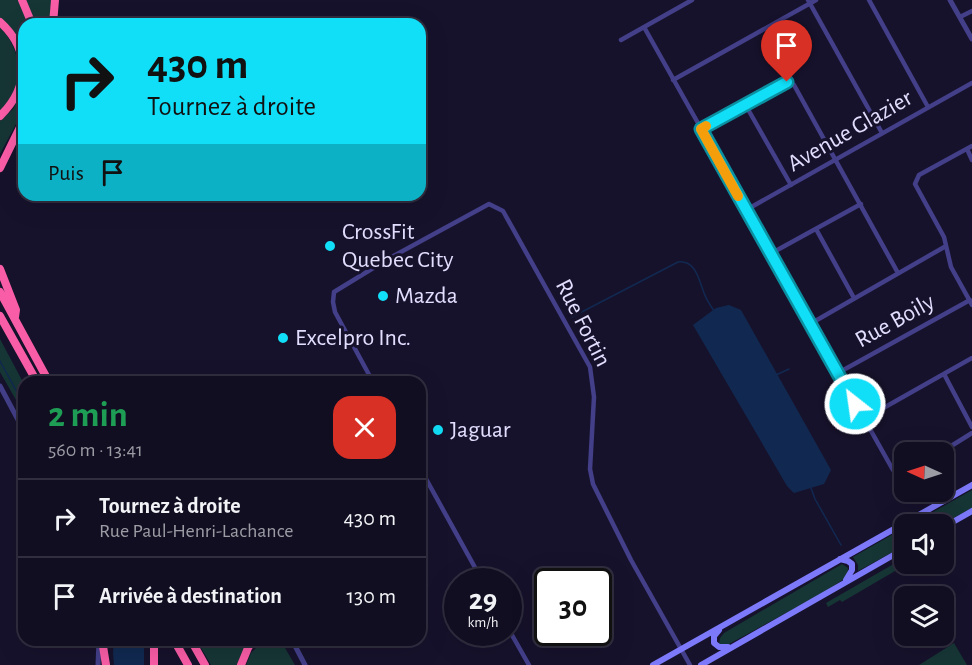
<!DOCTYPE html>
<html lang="fr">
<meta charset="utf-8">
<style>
:root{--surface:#110e21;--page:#1e1c2e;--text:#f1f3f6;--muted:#9c9ca5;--line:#302e3f}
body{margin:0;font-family:"Alegreya Sans",sans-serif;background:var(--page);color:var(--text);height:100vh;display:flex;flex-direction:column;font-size:22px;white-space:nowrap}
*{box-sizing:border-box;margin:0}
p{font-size:20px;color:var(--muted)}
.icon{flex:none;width:33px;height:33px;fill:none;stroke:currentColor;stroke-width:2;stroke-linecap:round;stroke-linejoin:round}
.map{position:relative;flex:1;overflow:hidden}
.details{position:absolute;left:18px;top:376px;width:408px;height:270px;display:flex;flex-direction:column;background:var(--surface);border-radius:18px;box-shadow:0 6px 24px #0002,0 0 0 2px var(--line)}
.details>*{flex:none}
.top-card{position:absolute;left:18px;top:18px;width:408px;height:183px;border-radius:18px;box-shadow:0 6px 24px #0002,0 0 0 2px var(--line);background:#11def7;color:#111;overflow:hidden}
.needle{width:39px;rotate:273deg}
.fabs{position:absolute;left:894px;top:442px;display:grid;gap:12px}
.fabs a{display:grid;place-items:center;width:60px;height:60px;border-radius:12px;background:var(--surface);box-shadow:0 6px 24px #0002,0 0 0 2px var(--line);font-size:30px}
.speed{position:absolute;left:444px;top:568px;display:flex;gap:12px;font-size:30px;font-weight:700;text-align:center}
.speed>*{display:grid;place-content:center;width:78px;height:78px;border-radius:50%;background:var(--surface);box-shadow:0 6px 24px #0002,0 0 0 2px var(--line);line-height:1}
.speed small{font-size:15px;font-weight:400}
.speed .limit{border:3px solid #111;border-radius:9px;background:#fff;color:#111}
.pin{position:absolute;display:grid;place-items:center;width:51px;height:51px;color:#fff;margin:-62px -26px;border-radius:50% 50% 50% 0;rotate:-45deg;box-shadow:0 0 6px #0007}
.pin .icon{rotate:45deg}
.me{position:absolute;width:66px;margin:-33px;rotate:330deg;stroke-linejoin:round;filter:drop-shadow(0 0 4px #0008)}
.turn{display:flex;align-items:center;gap:21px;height:126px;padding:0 30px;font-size:27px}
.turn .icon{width:78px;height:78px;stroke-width:2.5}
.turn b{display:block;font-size:42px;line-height:51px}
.then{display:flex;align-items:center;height:57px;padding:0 30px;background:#0003;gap:12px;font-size:22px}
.round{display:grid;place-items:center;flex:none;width:63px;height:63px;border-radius:18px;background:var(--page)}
.overview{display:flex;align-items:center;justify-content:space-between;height:102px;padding:0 30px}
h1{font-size:36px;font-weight:700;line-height:45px;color:#1e9e55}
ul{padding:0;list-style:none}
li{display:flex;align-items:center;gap:18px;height:78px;padding:0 30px;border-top:2px solid var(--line)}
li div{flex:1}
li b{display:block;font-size:22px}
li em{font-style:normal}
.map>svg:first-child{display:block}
.green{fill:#163635}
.water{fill:#112951}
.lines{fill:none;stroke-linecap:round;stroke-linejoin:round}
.stream{stroke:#112951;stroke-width:1.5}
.minor{stroke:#433f89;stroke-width:4.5}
.tertiary{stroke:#433f89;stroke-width:5}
.secondary{stroke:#7d79fb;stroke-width:6}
.motorway{stroke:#fa5da7;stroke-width:8}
.route-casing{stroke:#0b90a1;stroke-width:15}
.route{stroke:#11def7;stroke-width:10}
.slow{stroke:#f59e0b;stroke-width:10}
.poi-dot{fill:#11def7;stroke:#17122c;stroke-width:2}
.labels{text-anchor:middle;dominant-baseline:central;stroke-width:6;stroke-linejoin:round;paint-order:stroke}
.street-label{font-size:24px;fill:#e2defe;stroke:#17122c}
.poi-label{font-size:24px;fill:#e2defe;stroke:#17122c;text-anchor:start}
</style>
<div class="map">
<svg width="972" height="665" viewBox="0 0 972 665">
<rect width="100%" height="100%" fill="#17122c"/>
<path class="green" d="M0,0H18L29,24H24V52L15,33L0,18Z
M26,0H52L49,24H36Z
M0,27C17,45 23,68 14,92C12,99 5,106 0,111Z
M24,87V109L0,154V121L13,109Z
M0,339L24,384V414L0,372Z
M972,490V508L941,525H910Z
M904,528V546L858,571V565L853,557Z
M904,558V564H907L842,602L840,600L828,607L826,603Z
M842,564L848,568L847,577L823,593L729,644L725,646L719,644L720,638L724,633Z
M197,641H249L240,657L238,665H211Z
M263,641H281L295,665H246L251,653Z
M954,643L967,665H919Z"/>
<path class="water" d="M729,305L741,310L831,470L824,484L794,493L787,486L693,325L716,308Z
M114,641H144V665H114L113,653Z"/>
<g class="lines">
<path class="stream" d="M572,317L678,262C696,260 699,280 704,293C706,299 710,305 714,311
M0,361L24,405
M776,375L789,369
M811,488L815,499L841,545"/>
<path class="minor" d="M808,0L882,133
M869,0L928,107
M960,17L972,11
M644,27L893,470L898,474L904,472
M621,40L692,0
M673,80L816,0
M745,104L791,185
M701,129L783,82H790L794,85L898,273
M972,146L919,175L915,184L944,237L951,267L972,305
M967,149L972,160
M746,210L972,83
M816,229L854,298
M770,254L861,204
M810,324L946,246
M838,373L970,300
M944,374L972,427
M373,382L335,312L333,302L334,292L388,259L489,204L503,211L590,367L594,397L590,469L593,484L631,560L690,665
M864,419L972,358
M940,453L972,433
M420,468L483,582
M508,628L529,665"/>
<path class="tertiary" d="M950,0L972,39
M0,386L24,431
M292,640L305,665
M98,665L99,640"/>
<path class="secondary" d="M944,527L972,511
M840,559L848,561L852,564V570L846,580
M719,630L714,636V643L719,647H728
M653,665L972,485
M701,665L904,549"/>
<path class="motorway" d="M22,0L32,24
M0,22C31,50 29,88 0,116
M53,24L55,0
M0,168L24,119
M0,269L16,310L15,317
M0,292L49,382
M0,316L37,382
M102,640L106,665
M174,640L188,665
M191,640L205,665
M154,665V640
M241,665L248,648L253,640"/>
</g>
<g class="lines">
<g class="route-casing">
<path id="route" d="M787,82L701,129L855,404"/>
</g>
<use href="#route" class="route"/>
<path class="slow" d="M706,126L701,129L738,196"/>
</g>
<g class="poi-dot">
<circle cx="330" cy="246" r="6"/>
<circle cx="383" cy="296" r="6"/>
<circle cx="283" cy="338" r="6"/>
<circle cx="438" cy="430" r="6"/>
</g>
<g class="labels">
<g class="street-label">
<text transform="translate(850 131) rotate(-30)">Avenue Glazier</text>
<text transform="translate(895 321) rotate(-29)">Rue Boily</text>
<text transform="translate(583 323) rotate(63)">Rue Fortin</text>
</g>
<g class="poi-label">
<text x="342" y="232">CrossFit<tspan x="342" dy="28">Quebec City</tspan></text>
<text x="395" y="296">Mazda</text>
<text x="295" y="338">Excelpro Inc.</text>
<text x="450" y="430">Jaguar</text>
</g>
</g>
</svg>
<div class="fabs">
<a><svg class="needle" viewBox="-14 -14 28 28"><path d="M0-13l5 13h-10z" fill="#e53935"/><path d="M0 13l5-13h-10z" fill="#9c9ca5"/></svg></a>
<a><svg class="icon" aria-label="sound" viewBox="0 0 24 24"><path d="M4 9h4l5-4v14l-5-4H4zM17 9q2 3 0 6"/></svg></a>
<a><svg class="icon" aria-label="layers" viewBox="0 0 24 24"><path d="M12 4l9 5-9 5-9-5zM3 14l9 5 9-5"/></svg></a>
</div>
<div class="speed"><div>29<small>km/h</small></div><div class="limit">30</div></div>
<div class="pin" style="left:787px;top:82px;background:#d93025"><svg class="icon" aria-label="arrive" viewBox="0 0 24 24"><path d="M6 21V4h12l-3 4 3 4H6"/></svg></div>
<svg class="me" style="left:855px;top:404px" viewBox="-20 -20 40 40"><circle r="17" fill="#11def7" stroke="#fff" stroke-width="3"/><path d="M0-11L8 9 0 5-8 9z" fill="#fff"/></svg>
<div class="top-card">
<div class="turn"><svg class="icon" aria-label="right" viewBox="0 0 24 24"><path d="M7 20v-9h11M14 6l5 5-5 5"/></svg><div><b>430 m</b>Tournez à droite</div></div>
<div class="then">Puis<svg class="icon" aria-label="arrive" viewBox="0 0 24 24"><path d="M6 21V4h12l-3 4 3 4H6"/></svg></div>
</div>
<section class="details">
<div class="overview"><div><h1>2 min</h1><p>560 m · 13:41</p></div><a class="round" style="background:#d93025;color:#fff"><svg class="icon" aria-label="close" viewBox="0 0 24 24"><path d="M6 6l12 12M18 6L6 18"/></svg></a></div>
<ul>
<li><svg class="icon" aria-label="right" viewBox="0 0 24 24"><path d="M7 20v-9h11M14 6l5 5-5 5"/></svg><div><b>Tournez à droite</b><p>Rue Paul-Henri-Lachance</p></div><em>430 m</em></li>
<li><svg class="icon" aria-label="arrive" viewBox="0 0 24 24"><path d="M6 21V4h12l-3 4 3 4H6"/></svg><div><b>Arrivée à destination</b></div><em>130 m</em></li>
</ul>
</section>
</div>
